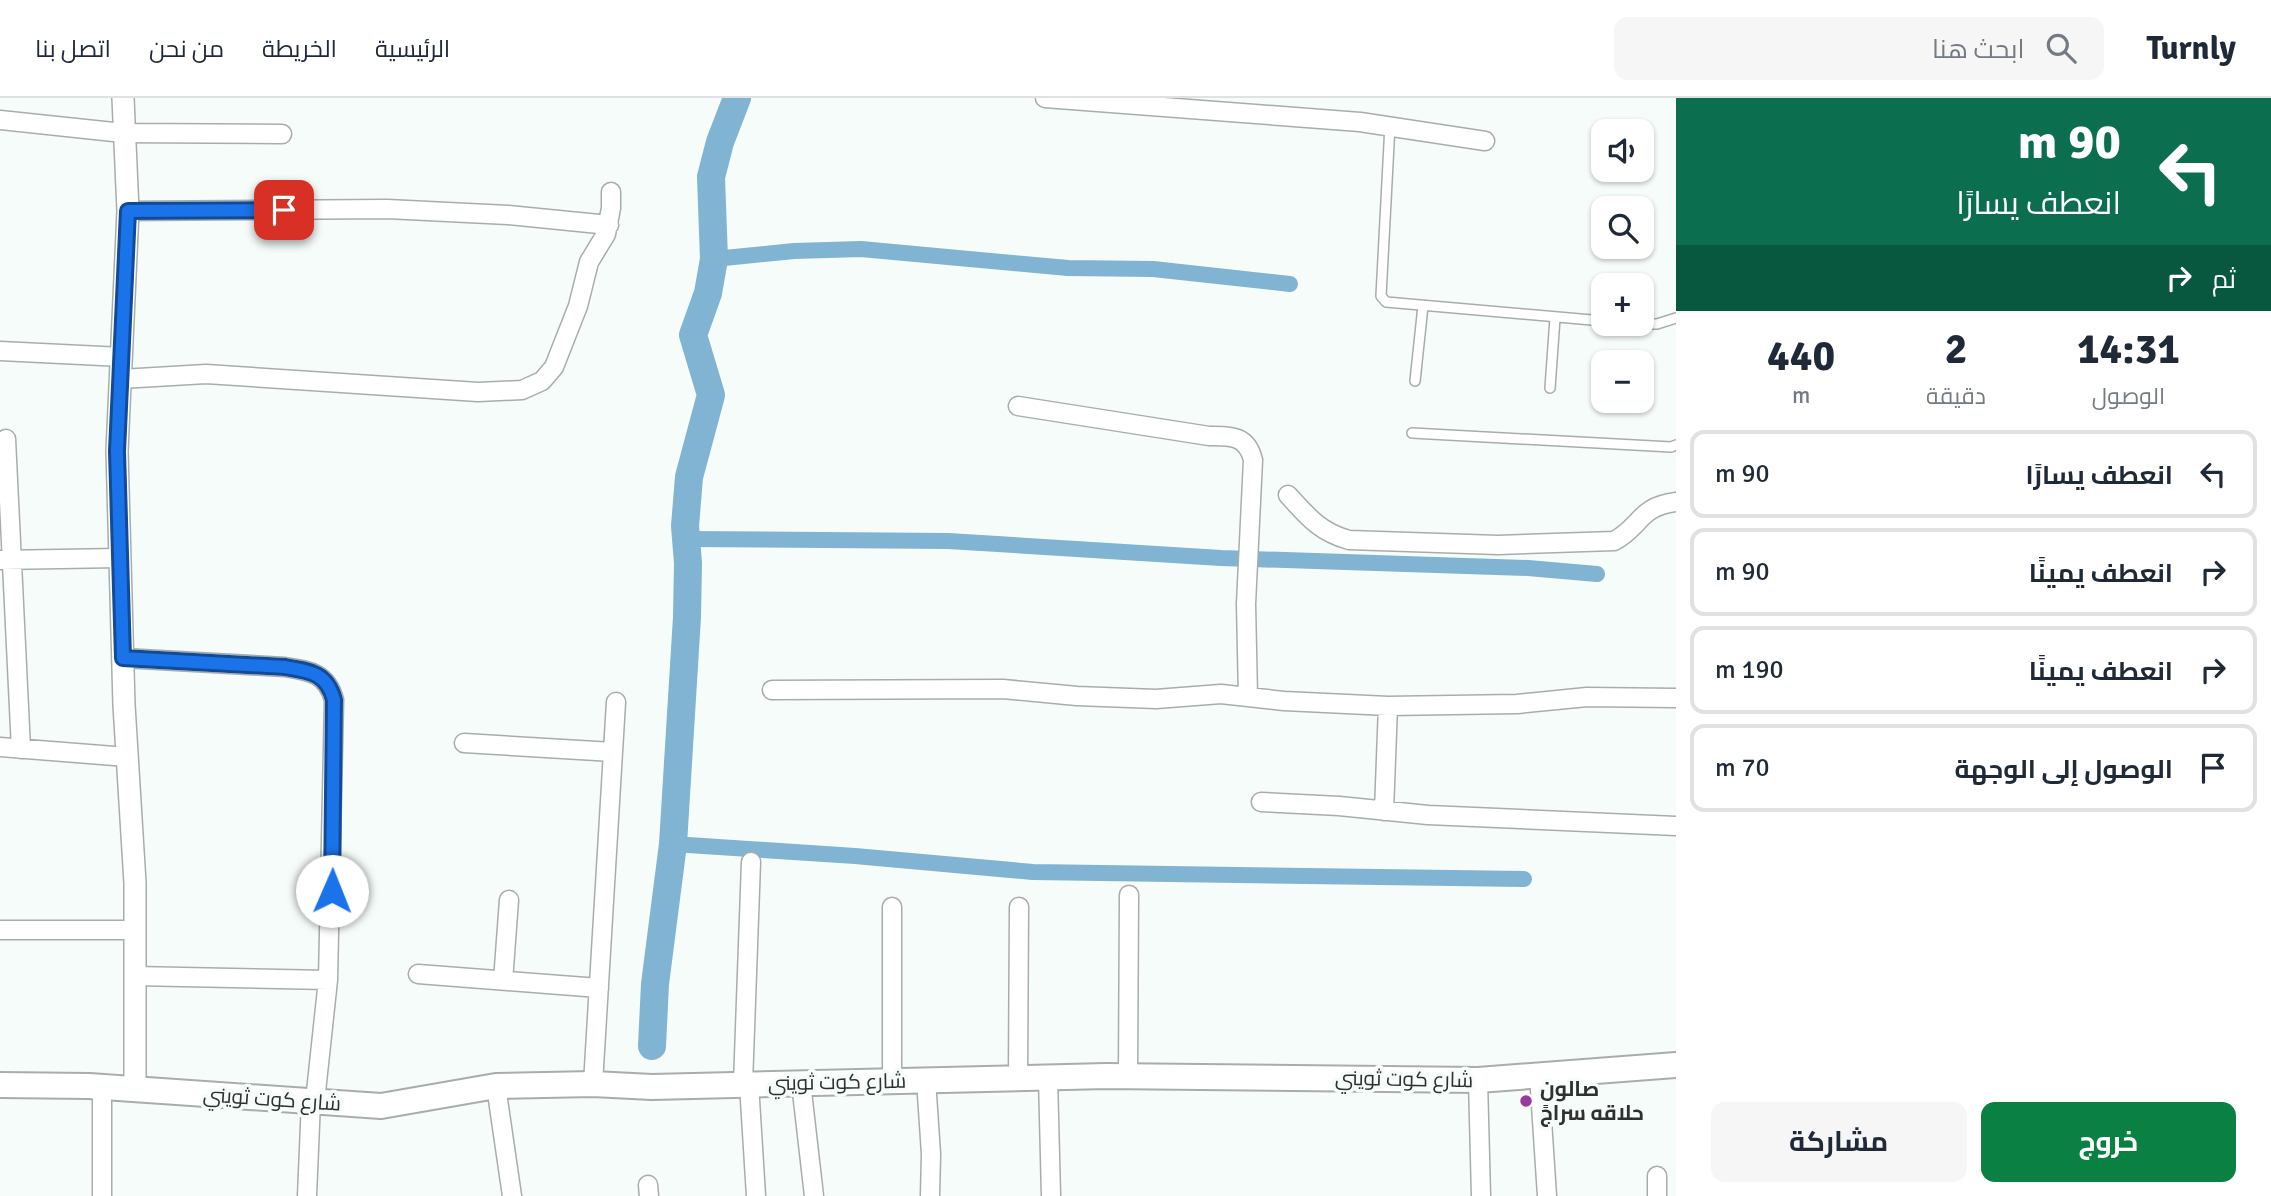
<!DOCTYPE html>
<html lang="ar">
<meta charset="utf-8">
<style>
:root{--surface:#fff;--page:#f6f6f7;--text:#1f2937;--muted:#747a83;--line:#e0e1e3;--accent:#0b8043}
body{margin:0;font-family:Signika,Cairo,sans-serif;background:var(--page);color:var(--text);direction:rtl;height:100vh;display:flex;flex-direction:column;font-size:26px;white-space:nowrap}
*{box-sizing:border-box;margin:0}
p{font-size:23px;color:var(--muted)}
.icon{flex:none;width:38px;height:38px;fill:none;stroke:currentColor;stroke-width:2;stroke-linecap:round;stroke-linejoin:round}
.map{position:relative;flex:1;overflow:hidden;direction:ltr}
.side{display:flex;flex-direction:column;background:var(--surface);width:595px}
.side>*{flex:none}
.banner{background:#0b6e4f;color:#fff;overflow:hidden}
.fabs{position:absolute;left:1591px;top:21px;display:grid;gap:14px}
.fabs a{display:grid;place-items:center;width:63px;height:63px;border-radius:14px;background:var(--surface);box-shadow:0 2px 5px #0004;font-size:35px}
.pin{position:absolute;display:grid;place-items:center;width:60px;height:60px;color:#fff;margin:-30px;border-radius:14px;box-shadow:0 4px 10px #0006}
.me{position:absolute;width:77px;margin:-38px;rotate:1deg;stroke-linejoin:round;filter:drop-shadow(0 0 5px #0008)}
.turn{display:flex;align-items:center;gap:24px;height:147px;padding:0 35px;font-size:32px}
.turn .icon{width:91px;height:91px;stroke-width:2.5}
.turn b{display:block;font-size:49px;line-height:60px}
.then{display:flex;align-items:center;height:66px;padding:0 35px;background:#0003;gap:14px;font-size:26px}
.eta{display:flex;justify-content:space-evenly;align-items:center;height:119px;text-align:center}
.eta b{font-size:42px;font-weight:700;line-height:49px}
.primary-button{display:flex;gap:14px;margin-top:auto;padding:14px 35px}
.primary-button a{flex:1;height:80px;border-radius:14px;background:var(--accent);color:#fff;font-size:28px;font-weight:700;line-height:80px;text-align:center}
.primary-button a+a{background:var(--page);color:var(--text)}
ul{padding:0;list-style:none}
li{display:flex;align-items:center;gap:21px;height:88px;margin:0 14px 10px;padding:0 21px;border:4px solid var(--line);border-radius:14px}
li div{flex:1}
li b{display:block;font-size:26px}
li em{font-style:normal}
header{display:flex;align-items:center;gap:42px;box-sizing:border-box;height:98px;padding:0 35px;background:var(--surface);border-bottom:2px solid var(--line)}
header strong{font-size:33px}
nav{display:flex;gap:38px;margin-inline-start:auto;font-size:24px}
.search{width:490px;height:63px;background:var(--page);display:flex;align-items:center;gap:18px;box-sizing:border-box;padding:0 24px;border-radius:14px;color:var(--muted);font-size:26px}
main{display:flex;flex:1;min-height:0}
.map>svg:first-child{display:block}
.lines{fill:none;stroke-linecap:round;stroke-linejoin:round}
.canal{stroke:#81b3d3;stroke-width:16}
.river{stroke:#81b3d3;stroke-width:28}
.service-casing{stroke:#a8adac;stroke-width:12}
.minor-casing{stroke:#a8adac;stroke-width:21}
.tertiary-casing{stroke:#a8adac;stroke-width:24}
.secondary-casing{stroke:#a8adac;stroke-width:28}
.service{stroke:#fff;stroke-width:9}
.minor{stroke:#fff;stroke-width:18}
.tertiary{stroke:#fff;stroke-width:21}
.secondary{stroke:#fff;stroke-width:24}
.route-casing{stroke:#114b97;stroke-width:18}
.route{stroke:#1a73e8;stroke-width:12}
.poi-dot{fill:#9939a0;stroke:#f6fcfa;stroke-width:2.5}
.labels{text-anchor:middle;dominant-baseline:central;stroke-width:7;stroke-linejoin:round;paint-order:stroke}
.street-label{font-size:21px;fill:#2f3131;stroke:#f6fcfa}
.poi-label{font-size:21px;font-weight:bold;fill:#2f3131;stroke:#f6fcfa;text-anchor:start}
</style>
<header>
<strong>Turnly</strong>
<div class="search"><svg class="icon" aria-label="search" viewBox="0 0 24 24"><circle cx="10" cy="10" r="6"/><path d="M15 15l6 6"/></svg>ابحث هنا</div>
<nav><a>الرئيسية</a><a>الخريطة</a><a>من نحن</a><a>اتصل بنا</a></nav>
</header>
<main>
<section class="side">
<div class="banner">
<div class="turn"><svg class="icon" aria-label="left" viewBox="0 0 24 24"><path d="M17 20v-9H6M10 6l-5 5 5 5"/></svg><div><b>90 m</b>انعطف يسارًا</div></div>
<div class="then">ثم<svg class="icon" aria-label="right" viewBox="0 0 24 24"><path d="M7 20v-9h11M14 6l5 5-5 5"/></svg></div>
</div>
<div class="eta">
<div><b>14:31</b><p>الوصول</p></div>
<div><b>2</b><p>دقيقة</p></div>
<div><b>440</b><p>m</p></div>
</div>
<ul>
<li><svg class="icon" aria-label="left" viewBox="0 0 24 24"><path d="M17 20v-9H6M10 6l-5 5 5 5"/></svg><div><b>انعطف يسارًا</b></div><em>90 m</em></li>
<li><svg class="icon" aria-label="right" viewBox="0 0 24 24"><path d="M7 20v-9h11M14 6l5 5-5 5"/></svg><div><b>انعطف يمينًا</b></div><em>90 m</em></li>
<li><svg class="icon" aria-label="right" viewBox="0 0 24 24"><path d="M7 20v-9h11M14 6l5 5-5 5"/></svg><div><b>انعطف يمينًا</b></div><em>190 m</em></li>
<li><svg class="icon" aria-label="arrive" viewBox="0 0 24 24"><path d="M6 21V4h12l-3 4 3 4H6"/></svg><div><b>الوصول إلى الوجهة</b></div><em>70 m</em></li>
</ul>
<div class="primary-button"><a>خروج</a><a>مشاركة</a></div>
</section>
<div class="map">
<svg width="1676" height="1098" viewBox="0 0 1676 1098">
<rect width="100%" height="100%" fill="#f6fcfa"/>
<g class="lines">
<path class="canal" d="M714,161L794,153L861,151L1068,170L1153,171L1290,186
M686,441L948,443L1221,460L1528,470L1597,476
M673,746L855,758L1033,774L1524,781"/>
<path class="river" d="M652,948L655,886L673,746L687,519L688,465L685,428L689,379L711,297L693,237L708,195L714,161L711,79L720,44L737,0"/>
<g class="service-casing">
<path id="service" d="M1390,27L1381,198L1386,204L1603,223
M1635,226H1657L1676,220
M1415,283L1423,208
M1550,290L1555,220
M1412,335L1671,349L1676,347"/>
</g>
<g class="minor-casing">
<path id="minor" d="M1045,0L1360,24L1485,43
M0,22L123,35L282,36
M128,113L387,111L508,117L609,127
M0,253L122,259
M121,281L206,276L478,294L522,292L542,283L554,269L578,208L589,164L606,136L611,110V94
M1018,308L1209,338C1231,338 1247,337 1253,362L1246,506L1248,599
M6,341L21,651
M1288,397C1308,419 1320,434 1349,442L1498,447L1614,443C1642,428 1638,409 1676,404
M0,462L119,460
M123,560L285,569C310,573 327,575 334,602L328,882L315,1003
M772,592L1003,591L1077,598L1156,601L1221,596L1284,603L1388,608L1517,606L1587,599L1676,600
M464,645L613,654
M0,649L127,659
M1261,704L1339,708L1428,717L1676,728
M1384,713L1388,608
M0,832H135
M418,876L599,890
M134,878L328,882
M503,883L509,802
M1128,977L1129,797
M1539,977L1547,1098
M1048,979L1051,1098
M1018,980L1019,809
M926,982L931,1056L930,1098
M1478,982L1481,1098
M892,983V809
M801,985L814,1098
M593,986L616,604
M743,986L751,764
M749,986L756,1098
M496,988L512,1098
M1657,1078V1098
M648,1087L649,1098
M102,1098V989
M307,1098L311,1003"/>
</g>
<g class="tertiary-casing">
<path id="tertiary" d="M123,0L128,113L117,353L124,607L135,785V991"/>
</g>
<g class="secondary-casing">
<path id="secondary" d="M0,987L89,988L381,1008L496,988L593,986L652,989L1106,978L1478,982L1676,967"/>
</g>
<use href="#service" class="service"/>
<use href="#minor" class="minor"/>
<use href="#tertiary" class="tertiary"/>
<use href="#secondary" class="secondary"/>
</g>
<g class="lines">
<g class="route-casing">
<path id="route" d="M284,112L128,113L117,353L123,560L285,569C310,573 327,575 334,602L332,793"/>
</g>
<use href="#route" class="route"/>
</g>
<circle class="poi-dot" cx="1526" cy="1003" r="7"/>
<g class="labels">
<g class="street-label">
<text transform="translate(1404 981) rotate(1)">شارع كوت ثويني</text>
<text transform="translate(837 984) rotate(-1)">شارع كوت ثويني</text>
<text transform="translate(272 1001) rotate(4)">شارع كوت ثويني</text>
</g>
<g class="poi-label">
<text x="1540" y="991">صالون<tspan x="1540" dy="24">حلاقه سراجً</tspan></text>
</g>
</g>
</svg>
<div class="fabs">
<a><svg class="icon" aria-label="sound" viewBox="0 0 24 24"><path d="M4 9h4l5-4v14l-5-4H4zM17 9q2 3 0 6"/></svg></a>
<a><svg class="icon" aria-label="search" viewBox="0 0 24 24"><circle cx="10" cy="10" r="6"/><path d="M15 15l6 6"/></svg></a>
<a>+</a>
<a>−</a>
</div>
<div class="pin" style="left:284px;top:112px;background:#d93025"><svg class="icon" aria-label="arrive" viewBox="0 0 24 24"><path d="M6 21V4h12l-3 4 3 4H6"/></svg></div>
<svg class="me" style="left:332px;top:793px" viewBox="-20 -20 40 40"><circle r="19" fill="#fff"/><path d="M0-13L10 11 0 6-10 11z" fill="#1a73e8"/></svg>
</div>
</main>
